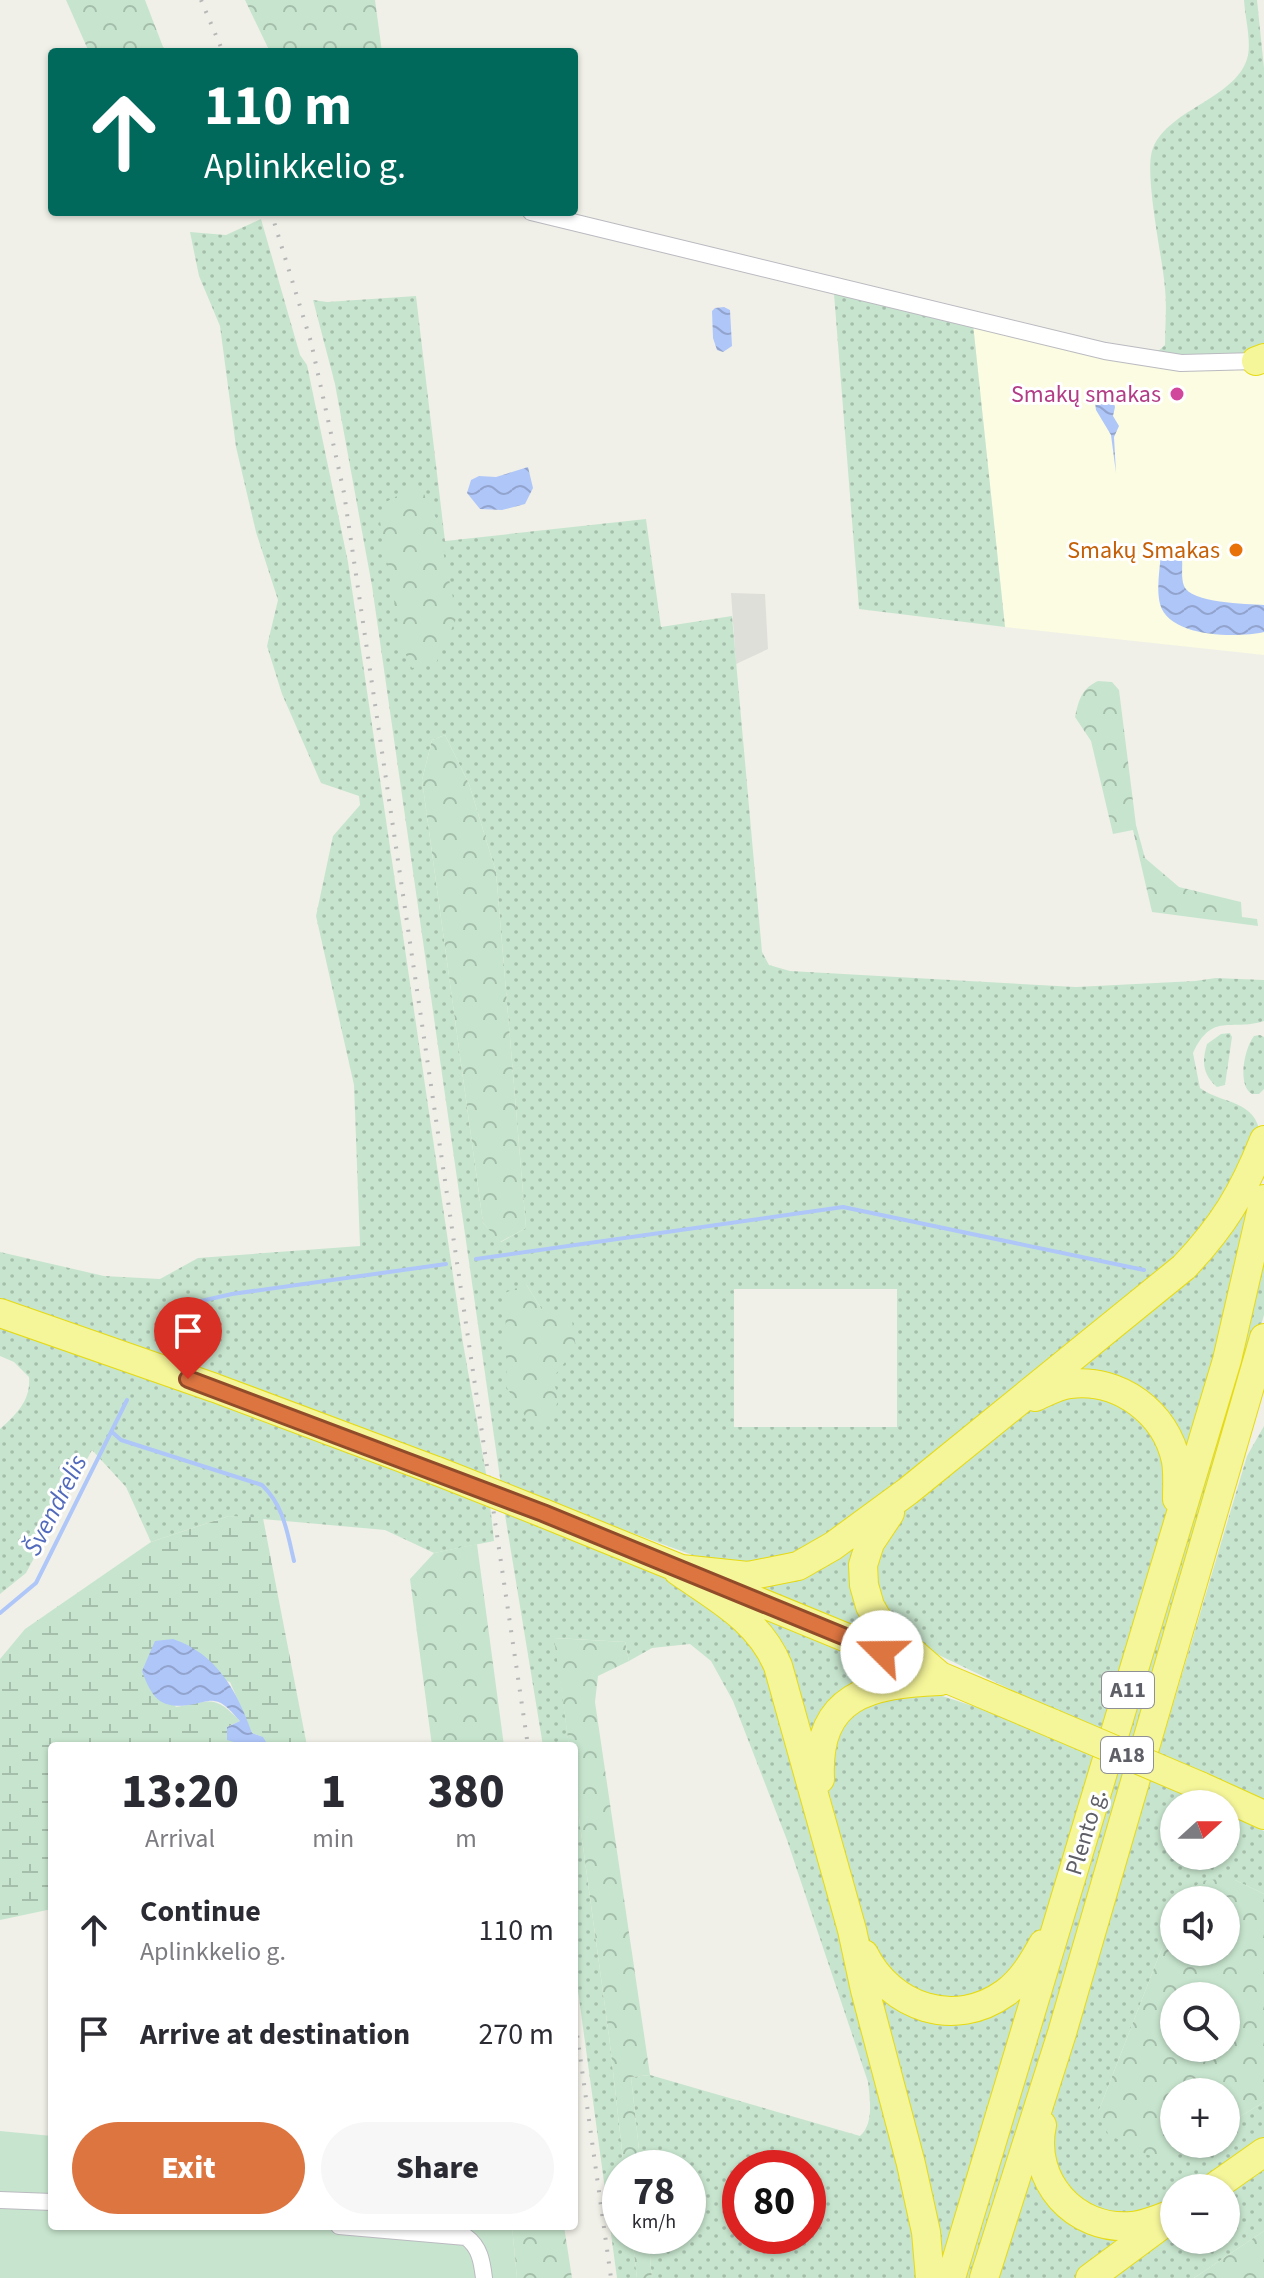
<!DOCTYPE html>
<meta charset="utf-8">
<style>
:root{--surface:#fff;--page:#f7f7f7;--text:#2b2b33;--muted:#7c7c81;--accent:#dd7541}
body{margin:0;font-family:"Source Sans 3",sans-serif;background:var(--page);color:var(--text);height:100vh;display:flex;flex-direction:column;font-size:30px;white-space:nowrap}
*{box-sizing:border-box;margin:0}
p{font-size:26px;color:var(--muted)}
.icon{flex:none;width:44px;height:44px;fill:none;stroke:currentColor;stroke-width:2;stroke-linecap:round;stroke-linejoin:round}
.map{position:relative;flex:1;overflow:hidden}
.sheet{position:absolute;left:48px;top:1742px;width:530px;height:488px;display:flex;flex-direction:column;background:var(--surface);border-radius:8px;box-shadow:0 2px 6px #0004}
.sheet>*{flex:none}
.top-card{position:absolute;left:48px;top:48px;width:530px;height:168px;border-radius:8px;box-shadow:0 2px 6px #0004;background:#00695c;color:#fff;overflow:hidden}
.needle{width:52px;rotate:69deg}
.buttons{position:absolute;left:1160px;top:1790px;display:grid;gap:16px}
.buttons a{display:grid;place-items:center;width:80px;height:80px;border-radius:50%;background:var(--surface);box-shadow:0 2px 6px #0004;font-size:40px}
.speed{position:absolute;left:602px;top:2150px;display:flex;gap:16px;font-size:40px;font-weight:700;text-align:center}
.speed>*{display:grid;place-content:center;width:104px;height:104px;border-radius:50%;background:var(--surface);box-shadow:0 2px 6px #0004;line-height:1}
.speed small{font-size:20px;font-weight:400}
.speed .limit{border:12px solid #d22;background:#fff;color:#111}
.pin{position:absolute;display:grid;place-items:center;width:68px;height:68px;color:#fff;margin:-82px -34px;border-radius:50% 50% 50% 0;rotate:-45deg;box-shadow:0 0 8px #0007}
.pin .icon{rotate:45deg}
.me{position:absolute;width:88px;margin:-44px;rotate:292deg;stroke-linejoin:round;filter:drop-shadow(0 0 6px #0008)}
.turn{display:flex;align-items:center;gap:28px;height:168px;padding:0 24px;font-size:36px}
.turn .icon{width:104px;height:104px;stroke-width:2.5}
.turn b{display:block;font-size:56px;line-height:68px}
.eta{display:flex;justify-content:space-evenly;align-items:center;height:136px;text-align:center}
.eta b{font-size:48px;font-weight:800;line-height:56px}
.action{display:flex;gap:16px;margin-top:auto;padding:16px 24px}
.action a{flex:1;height:92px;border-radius:48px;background:var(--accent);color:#fff;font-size:32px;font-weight:800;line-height:92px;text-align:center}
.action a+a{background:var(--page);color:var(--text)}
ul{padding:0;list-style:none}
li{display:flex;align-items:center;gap:24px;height:104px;padding:0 24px}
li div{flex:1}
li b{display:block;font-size:30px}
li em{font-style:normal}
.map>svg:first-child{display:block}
.commercial{fill:#fbfce1}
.industrial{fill:#dfdfda}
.grass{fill:url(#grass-dots);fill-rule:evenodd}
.forest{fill:url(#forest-crowns);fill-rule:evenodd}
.wetland{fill:url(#wetland-marsh);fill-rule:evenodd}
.garden{fill:#c7e5ce}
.water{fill:url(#water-waves)}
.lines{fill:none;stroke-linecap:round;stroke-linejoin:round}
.stream{stroke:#afc6f9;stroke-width:4}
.street-casing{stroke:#babac0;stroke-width:18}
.highway-casing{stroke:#e6da11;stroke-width:30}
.street{stroke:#fff;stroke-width:16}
.highway{stroke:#f5f599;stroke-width:28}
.rail{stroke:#b7b7b8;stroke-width:4;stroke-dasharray:2 10;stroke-linecap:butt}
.highway-bridge-casing{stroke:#e6da11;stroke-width:30;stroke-linecap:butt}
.highway-bridge{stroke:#f5f599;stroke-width:28}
.route-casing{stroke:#904c2a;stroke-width:20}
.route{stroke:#dd7541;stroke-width:14}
.hotel-dot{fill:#d1479c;stroke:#fff;stroke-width:3}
.food-dot{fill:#e8710a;stroke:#fff;stroke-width:3}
.labels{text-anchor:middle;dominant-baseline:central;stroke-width:6;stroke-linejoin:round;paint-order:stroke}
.shield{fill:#fff;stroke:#8f9095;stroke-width:2}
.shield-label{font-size:22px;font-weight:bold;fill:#5f6067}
.hotel-label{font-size:24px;fill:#b23c85;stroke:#fff;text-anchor:end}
.food-label{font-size:24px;fill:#c56008;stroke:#fff;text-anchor:end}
.street-label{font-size:24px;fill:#5f6067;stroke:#fff}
.water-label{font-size:26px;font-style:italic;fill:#526abc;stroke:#fff}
</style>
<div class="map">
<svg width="1264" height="2278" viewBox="0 0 1264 2278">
<defs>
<pattern id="grass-dots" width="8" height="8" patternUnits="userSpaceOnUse" patternTransform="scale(2)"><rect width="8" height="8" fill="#c7e5ce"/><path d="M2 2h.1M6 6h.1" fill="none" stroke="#a5bdab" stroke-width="1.8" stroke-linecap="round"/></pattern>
<pattern id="forest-crowns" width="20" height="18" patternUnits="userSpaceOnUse" patternTransform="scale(2)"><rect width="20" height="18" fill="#c7e5ce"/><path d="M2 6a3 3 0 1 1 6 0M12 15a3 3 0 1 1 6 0" fill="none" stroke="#a5bdab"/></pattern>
<pattern id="wetland-marsh" width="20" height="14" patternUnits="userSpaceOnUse" patternTransform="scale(2)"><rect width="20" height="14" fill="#c7e5ce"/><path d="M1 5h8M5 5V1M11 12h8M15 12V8" fill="none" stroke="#a5bdab"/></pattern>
<pattern id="water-waves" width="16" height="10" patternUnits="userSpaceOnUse" patternTransform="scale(2)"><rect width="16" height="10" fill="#afc6f9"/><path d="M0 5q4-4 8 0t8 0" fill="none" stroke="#92a4cd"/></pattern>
</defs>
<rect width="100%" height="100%" fill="#f0f0e8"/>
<path class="commercial" d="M973,324L1202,367L1264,372V655L1005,627Z"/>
<path class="industrial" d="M731,593L765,594L768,649L736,664Z"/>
<path class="grass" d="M1244,0H1257L1264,68V351L1205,356L1155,354L1165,345C1165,326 1167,307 1165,289C1163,259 1143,172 1153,148C1169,108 1239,98 1248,55C1251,39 1245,17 1244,0Z
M261,219L300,355L307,365L348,562L463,1343L487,1479L0,1302V1252L104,1276L160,1279L198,1258L360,1246L354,1085L316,916L333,836L360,805L359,796L321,783L282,694L267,646L278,600L256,532L236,447L220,326L199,276L190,232L226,235Z
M834,294L973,324L1005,627L859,609Z
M416,296L445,541L646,519L661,627L732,616L762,952L769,965L790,971L1076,987L1195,981L1216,978L1264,980V1021C1230,1032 1213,1011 1193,1053L1200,1088C1222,1104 1256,1100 1260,1134L1222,1217L863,1516L768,1568L706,1560L501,1485L372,586L335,384L313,300L327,302ZM445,735L469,784L496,872L526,1228L501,1242L483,1223L422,780L432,740ZM526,1284L542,1310L551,1379ZM734,1289H897V1427H734Z
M1230,1033L1232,1037L1225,1085L1217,1087C1202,1074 1202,1061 1207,1044L1221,1034Z
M1260,1035L1264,1037V1089L1259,1094H1252C1237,1085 1244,1049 1254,1036Z
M1253,1192L1223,1328L1184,1468L1170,1426L1057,1379Z
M1264,1235V1315L974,2278H961Z
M0,1324L490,1504L494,1541L434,1553L385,1530L229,1516L151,1542L126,1487L92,1450L26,1573L0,1594V1429C17,1414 31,1400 29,1377L14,1362L0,1356Z
M1086,1389L1148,1415L1173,1487L1164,1525L1038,1939L992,1994L931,2005L872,1956L826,1781L834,1728L850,1709L924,1690L1019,1721L1047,1707L920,1646L884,1615L871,1568L887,1525L1023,1413L1053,1395Z
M1264,1426V1802L1174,1804V1856H1226V1811L1264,1831V1894L1235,1880L1189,1891L1181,1900H1174V1917L1099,2110L1175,2156L1195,2144H1226V2125L1264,2102V2139L1196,2188H1174V2203L1158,2213L1104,2217L1053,2174L1049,2121L1247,1456Z
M504,1509L689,1589L762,1649L841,1914L924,2278H652L648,2236H688V2168H641L631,2077L650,2075L860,2136C874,2123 870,2100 868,2082L787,1840L733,1701L711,1661L690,1644L652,1648L629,1661L625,1642L555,1638L569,1746H543ZM740,2168H808V2236H740Z
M866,1534L889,1644L743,1585Z
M753,1610L910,1674L878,1679L810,1751Z
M574,1781L609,2036L624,2168H620V2236H632L637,2278H617L574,1961Z
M1029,1981L941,2278L873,1984L915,2013Z
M1033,2156L1038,2179L1139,2235L1077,2278H996Z
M1264,2163V2231L1194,2278H1100L1174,2227V2240H1226V2190Z"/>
<path class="forest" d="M66,0H145L165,52H89Z
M245,0H375L382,52H270Z
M421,488L436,518L457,617L436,663L412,668L402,646L380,521L386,502L406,491Z
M1098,681L1112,682L1119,690L1136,825L1145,858L1179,887L1241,902L1242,917L1257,919L1258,926L1152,912L1133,830L1113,834L1091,741L1075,717C1079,700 1081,689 1098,681Z
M445,735L469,784L496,872L526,1228L500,1242L483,1223L422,780L432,740Z
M526,1284L542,1310L571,1314L576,1348L552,1379L559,1397L551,1423L529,1422L507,1388L505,1293Z
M477,1544L504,1746H432L410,1579L434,1553Z
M554,1638L625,1642L629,1661L598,1676L595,1702L650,2075L631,2077L641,2168H624L609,2036L574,1781V1746H569Z
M1219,1879L1235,1880L1264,1894V2102L1226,2125V2092H1174V2144H1195L1175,2157L1164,2159L1148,2155L1108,2134L1099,2110L1174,1917V1952H1226V1900H1181L1201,1881ZM1174,1996H1226V2048H1174Z
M512,2226H564L572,2278H517Z
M1264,2231V2278H1194Z
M632,2236H648L652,2278H637Z"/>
<path class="wetland" d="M229,1516L263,1518L307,1746H52V1909L0,1920V1659L25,1629L151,1542ZM148,1659L230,1682L252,1733L263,1737L227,1727L240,1721C214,1694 211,1701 176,1707L142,1671Z"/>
<path class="garden" d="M0,2131L52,2136V2226H512L517,2278H0Z"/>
<path class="water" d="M724,307L730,310L732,346L723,352L717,350L713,338L712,311L715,308Z
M1106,395L1113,400L1115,407L1113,416L1119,426L1114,437L1116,473L1111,435L1096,410L1095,402Z
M528,467L533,488L525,504L502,510L480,509L467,493L471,480L479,476L496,477Z
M1172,547L1181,553C1184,564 1180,575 1184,586C1191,603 1246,604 1264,605V632C1238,638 1169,638 1160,604C1156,588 1160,569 1161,552Z
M173,1639C217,1654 237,1691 252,1733L263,1737L266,1742L244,1745L227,1740V1727L240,1721C233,1714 225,1702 214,1701C209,1700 200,1703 195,1704C162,1710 153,1701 142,1671L155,1641Z"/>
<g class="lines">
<path class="stream" d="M476,1259L843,1207L1144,1270
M166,1326L174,1313L192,1303L232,1294L446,1264
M112,1432L121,1440L262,1485C284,1506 287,1532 294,1561
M0,1613L36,1583L127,1400"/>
<g class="street-casing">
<path id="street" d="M531,212L1105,351L1181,363L1256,361
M0,2200L52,2202
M339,2226L466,2237C480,2247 482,2262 484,2278"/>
</g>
<g class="highway-casing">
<path id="highway" d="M1256,361L1264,358
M0,1313L215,1388L437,1471
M1035,1397C1046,1392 1059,1385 1070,1384C1120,1378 1166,1413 1176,1461C1178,1473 1177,1487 1177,1499
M543,1513L681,1569L748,1576L798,1566L833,1546L908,1491L1184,1267C1223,1226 1243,1193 1264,1140
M890,1513L870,1543L863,1565L864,1585L870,1606L881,1625L940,1676L1054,1724
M678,1571C717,1598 759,1620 778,1666L852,1930L865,1990L911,2164L926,2232L930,2278
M718,1585L913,1665
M820,1779C816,1695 869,1684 940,1681
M1200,1786L1264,1815
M864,1954C891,2008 955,2029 1005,1993C1022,1981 1033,1962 1043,1944
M1042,2125C1030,2180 1074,2231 1132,2226C1146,2225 1161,2218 1174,2213
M1213,2188L1264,2152
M951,2278L1227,1360L1264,1199
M984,2278L1062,2033L1264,1338
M1090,2278L1163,2224"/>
</g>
<use href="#street" class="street"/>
<use href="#highway" class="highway"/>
<path class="rail" d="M201,0L223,52
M271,212L311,342L344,493L528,1746
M574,2012L611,2278"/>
<g class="highway-bridge-casing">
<path id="highway-bridge" d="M437,1471L543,1513
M1054,1724L1200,1786"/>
</g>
<use href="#highway-bridge" class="highway-bridge"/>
</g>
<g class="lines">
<g class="route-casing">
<path id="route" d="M188,1379L543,1513L882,1652"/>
</g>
<use href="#route" class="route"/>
</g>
<circle class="hotel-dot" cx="1177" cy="394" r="8"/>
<circle class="food-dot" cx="1236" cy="550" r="8"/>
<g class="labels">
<g class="shield">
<rect x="1102" y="1672" width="52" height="36" rx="6"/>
<rect x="1101" y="1737" width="52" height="36" rx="6"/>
</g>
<g class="shield-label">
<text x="1128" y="1690">A11</text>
<text x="1127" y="1755">A18</text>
</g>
<g class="hotel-label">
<text x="1161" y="394">Smakų smakas</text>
</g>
<g class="food-label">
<text x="1220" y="550">Smakų Smakas</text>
</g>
<g class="street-label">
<text transform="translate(1086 1832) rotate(-73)">Plento g.</text>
</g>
<g class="water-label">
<text transform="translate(55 1505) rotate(-63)">Švendrelis</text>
</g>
</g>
</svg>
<div class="buttons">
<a><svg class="needle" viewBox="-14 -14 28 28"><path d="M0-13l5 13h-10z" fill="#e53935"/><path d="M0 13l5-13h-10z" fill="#7c7c81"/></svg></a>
<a><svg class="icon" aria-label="sound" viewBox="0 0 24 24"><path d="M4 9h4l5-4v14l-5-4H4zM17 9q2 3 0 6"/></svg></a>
<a><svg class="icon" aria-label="search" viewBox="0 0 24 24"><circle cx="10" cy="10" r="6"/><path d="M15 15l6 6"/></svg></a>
<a>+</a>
<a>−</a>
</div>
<div class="speed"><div>78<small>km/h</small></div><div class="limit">80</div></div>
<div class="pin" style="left:188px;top:1379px;background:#d93025"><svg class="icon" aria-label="arrive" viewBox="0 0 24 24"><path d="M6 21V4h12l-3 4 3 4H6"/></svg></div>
<svg class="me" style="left:882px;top:1652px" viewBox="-20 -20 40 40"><circle r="19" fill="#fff"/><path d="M0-13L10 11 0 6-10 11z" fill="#dd7541"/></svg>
<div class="top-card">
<div class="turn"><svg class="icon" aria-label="ahead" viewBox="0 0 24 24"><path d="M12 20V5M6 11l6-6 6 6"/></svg><div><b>110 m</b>Aplinkkelio g.</div></div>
</div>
<section class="sheet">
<div class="eta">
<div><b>13:20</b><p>Arrival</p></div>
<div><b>1</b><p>min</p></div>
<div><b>380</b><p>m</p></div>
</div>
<ul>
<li><svg class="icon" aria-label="ahead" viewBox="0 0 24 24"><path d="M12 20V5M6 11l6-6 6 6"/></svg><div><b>Continue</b><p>Aplinkkelio g.</p></div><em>110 m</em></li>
<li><svg class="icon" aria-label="arrive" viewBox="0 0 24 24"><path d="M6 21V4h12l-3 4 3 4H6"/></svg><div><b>Arrive at destination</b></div><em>270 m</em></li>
</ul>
<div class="action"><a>Exit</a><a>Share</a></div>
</section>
</div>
